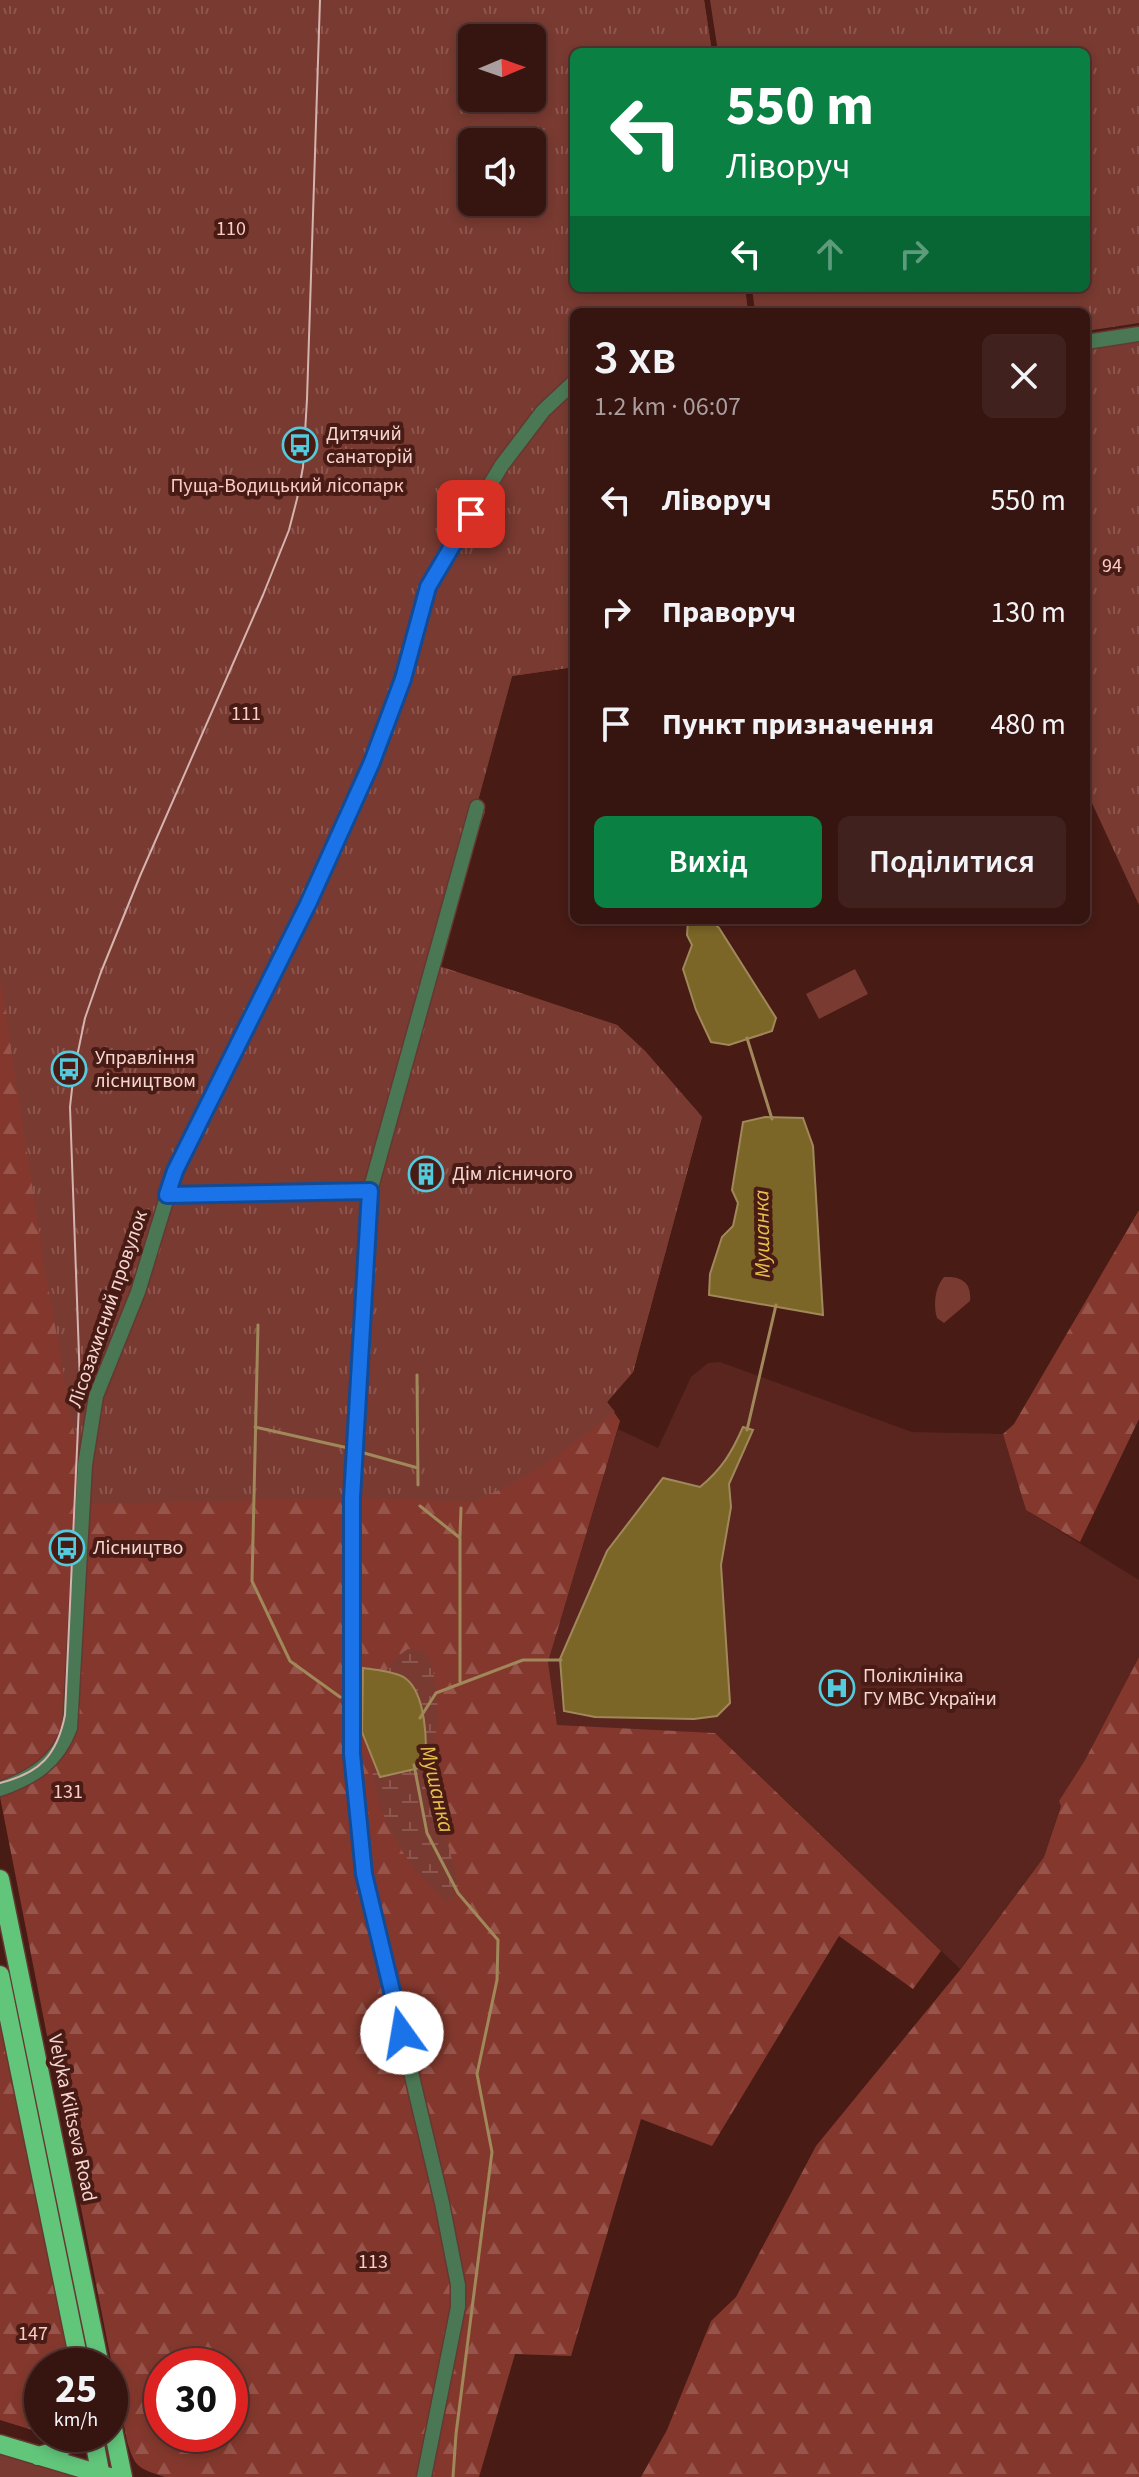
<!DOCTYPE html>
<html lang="uk">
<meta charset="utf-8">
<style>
:root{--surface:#361410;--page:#41211e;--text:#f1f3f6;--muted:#aa9e9f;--line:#503330;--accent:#0b8043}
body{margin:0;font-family:"Source Sans 3",sans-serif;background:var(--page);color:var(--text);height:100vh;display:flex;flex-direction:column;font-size:30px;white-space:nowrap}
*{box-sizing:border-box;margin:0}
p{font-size:26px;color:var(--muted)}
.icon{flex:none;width:44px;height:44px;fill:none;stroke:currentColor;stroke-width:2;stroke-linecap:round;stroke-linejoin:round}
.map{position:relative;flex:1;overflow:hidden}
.side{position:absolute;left:570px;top:308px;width:520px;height:616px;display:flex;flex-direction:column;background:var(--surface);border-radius:12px;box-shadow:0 4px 12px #0003,0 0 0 2px var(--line)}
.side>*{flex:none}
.hud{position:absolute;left:570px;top:48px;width:520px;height:244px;border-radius:12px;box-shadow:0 4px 12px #0003,0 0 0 2px var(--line);background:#0b8043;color:#fff;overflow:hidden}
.needle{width:52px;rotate:88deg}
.controls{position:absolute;left:458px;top:24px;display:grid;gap:16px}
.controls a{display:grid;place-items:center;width:88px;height:88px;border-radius:12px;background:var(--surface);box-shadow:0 4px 12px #0003,0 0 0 2px var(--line);font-size:40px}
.speed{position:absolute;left:24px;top:2348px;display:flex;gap:16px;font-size:40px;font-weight:700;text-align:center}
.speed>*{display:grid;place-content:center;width:104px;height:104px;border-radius:50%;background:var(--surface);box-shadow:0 4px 12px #0003,0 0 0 2px var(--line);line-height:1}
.speed small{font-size:20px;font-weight:400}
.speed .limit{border:12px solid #d22;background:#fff;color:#111}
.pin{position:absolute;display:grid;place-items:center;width:68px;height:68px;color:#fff;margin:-34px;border-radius:16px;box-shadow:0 4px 12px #0006}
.me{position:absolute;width:88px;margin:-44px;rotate:347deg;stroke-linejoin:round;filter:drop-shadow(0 0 6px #0008)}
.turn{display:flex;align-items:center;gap:28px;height:168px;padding:0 24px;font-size:36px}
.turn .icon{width:104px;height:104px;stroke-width:2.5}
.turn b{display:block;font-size:56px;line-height:68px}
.lanes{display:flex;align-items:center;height:76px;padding:0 24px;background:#0003;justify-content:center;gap:40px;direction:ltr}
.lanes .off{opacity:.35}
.round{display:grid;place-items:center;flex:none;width:84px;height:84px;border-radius:12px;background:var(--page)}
.summary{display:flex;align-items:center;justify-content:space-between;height:136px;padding:0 24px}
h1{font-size:48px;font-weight:600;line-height:60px}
.button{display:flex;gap:16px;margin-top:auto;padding:16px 24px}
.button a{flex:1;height:92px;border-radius:12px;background:var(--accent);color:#fff;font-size:32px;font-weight:600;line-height:92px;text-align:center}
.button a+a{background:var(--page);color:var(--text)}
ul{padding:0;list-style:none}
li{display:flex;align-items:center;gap:24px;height:112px;padding:0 24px}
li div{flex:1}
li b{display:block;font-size:30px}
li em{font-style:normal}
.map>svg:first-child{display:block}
.built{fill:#59251e}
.green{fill:#783a31}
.forest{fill:url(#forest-firs);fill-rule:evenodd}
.wetland{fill:url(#wetland-marsh)}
.park{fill:url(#park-tufts);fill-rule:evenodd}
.water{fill:#7c6627;stroke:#a0885a;stroke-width:2}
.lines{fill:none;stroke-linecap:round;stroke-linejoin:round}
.stream{stroke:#a0885a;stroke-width:3}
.minor-casing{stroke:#643933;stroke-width:17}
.major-casing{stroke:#643933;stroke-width:21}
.minor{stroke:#4b7854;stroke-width:14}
.major{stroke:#61c57a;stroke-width:18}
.tram{stroke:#d5b3ae;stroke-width:2}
.route-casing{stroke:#114b97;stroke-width:20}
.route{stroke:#1a73e8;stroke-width:14}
.labels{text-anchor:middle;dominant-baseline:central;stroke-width:8;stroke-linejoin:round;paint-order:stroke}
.park-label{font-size:20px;fill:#fccdc4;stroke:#481b15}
.poi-label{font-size:20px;fill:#f5d6d1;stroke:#481b15;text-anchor:start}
.street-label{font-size:20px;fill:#f5d6d1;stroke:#481b15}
.water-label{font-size:22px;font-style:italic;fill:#e6bf4c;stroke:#481b15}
</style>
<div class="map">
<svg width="1139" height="2477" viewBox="0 0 1139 2477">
<defs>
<pattern id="forest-firs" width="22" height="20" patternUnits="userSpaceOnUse" patternTransform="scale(2)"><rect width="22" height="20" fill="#84382d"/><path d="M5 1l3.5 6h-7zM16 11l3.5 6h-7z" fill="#96544a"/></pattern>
<pattern id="wetland-marsh" width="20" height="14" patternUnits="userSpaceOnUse" patternTransform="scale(2)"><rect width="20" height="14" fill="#783a31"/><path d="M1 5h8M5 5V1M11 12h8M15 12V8" fill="none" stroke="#8c564e"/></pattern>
<pattern id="park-tufts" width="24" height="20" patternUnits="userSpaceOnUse" patternTransform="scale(2)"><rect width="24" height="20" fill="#783a31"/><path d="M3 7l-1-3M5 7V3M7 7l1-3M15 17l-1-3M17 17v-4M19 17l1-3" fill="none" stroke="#8c564e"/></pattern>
</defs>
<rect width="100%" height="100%" fill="#481b15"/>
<path class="built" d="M720,1362L912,1432L1003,1434L1026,1510L1139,1580V1657L1085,1760L1059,1801L1061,1805L1044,1857L960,1969L715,1733L557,1726L548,1662L618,1429L658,1448L691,1377L708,1363Z"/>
<path class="green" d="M855,969L868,994L819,1019L806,994Z
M944,1277C961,1276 972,1282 970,1301L944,1323L937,1318C933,1305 935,1287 944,1277Z
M0,2453L76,2477H0Z"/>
<path class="forest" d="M0,0H704L712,52H574V288H745L748,312H574V667L512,676L433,964L617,1025L645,1051L702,1117L633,1372L607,1402L620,1421L548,1662L557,1725L715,1733L941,1951L913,1989L839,1936L712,2146L641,2119L571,2356L515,2354L479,2477H165C138,2468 135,2468 127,2441L0,1797ZM472,38H532V98H472ZM472,142H532V202H472ZM162,2366H230V2434H162Z
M1139,1210V1419L1080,1542L1026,1510L1003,1434L1014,1424Z
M1139,1657V2477H641L667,2430L711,2321L736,2297L816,2146L960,1970L1044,1857L1061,1806L1059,1801L1085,1760Z
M0,1975L80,2366H42V2433L0,2420Z"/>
<path class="wetland" d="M408,1649L425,1652L433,1669L438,1711L431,1783L458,1881V1893L447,1901C412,1874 383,1828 374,1783C371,1768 373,1750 373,1734C372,1700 378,1669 408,1649Z"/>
<path class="park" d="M0,0H704L712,52H574V288H745L748,312H574V667L512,676L478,801L485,812L476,838L466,844L433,965L617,1025L645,1051L702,1117L633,1372L607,1402L615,1412L547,1463L504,1488L472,1502L352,1498L87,1504L45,1270L0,977ZM472,38H532V98H472ZM472,142H532V202H472Z
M710,0H1139V323L1086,331V312H755L752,288H1086V52H718Z
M1139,334V905L1086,790V342Z"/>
<path class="water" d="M688,920H710L719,928L776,1018L772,1031L729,1045L711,1042L696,1010L683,969L692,945L687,935Z
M765,1117L803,1118L813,1146L823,1315L709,1295L710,1274L722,1237L733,1226L738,1203L732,1190L743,1122Z
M743,1427L753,1430L729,1484L731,1507L721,1565L730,1703L717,1716L694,1719L595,1717L564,1711L560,1659L607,1551L663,1478L700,1487C722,1469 732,1452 743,1427Z
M363,1668C375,1670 395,1671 405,1678C426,1693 428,1744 424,1767L380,1777L362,1732Z"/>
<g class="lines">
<path class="stream" d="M747,1038L772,1119
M258,1325L252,1581L290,1661L340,1697
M417,1375L418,1485
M255,1427L348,1448
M747,1430L776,1305
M364,1453L418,1468
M420,1506L460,1538V1683
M460,1536L461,1508
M420,1718L436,1693L523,1660H561
M414,1765L427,1833L458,1893L498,1940L497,1980L477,2074L492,2152L456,2434L453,2477"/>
<g class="minor-casing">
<path id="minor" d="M1086,342L1139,334
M167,1195L370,1191
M0,1789C34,1777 57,1762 70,1728L85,1465L96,1396L138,1292L175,1171L308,904L372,762L403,679L428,587L502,465L543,411L574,382
M424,2477L458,2307V2285L442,2203L364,1874L352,1754V1498L370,1191L477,807"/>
</g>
<g class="major-casing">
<path id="major" d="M0,1879L100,2366
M0,1975L80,2366
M110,2414L123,2477
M93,2434L101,2477
M0,2444L110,2477
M38,2456C55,2452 66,2449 76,2434"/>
</g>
<use href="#minor" class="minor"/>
<use href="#major" class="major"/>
<path class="tram" d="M0,1783C40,1773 57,1755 65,1715L80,1383L70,1107L74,1071L85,1018L101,972L140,876L263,595L289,530L297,499L303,467L307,399L320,0"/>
</g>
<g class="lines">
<g class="route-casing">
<path id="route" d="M402,2033L364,1874L352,1754V1498L370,1191L167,1195L175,1171L308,904L372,762L403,679L428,587L471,514"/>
</g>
<use href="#route" class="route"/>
</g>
<defs>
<g id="bus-ring" transform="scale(1.8)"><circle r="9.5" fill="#481b15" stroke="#54cadd" stroke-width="1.5"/><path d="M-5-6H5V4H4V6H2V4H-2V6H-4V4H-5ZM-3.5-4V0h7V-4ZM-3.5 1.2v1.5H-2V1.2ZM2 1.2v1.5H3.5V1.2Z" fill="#54cadd"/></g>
<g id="building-ring" transform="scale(1.8)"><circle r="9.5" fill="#481b15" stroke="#54cadd" stroke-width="1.5"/><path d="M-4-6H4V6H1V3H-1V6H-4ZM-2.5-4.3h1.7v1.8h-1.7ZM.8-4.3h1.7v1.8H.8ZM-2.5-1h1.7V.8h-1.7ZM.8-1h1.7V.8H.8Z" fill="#54cadd"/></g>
<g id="hospital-ring" transform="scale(1.8)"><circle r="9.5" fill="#481b15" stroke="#54cadd" stroke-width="1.5"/><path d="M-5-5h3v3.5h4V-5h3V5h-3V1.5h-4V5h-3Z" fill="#54cadd"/></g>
</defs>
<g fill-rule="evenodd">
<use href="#bus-ring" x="300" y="445"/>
<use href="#bus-ring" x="69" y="1069"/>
<use href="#building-ring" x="426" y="1174"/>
<use href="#bus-ring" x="67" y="1548"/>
<use href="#hospital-ring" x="837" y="1688"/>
</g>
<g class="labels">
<g class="park-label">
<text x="231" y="229">110</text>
<text x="287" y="486">Пуща-Водицький лісопарк</text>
<text x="1112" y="566">94</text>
<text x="246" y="714">111</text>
<text x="68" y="1792">131</text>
<text x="373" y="2262">113</text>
<text x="33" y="2334">147</text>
</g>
<g class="poi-label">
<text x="326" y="434">Дитячий<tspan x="326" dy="23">санаторій</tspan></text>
<text x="95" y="1058">Управління<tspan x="95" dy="23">лісництвом</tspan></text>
<text x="452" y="1174">Дім лісничого</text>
<text x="93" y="1548">Лісництво</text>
<text x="863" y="1676">Поліклініка<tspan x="863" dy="23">ГУ МВС України</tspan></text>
</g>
<g class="street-label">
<text transform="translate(108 1309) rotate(-71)">Лісозахисний провулок</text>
<text transform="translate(72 2118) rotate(78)">Velyka Kiltseva Road</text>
</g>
<g class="water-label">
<text transform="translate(762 1234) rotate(-91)">Мушанка</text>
<text transform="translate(437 1789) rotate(77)">Мушанка</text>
</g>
</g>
</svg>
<div class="controls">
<a><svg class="needle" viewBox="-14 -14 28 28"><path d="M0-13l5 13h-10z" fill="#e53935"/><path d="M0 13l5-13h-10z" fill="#aa9e9f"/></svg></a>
<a><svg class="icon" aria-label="sound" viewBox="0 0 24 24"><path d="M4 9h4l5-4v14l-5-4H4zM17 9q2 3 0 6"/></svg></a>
</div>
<div class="speed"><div>25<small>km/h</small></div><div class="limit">30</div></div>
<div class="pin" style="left:471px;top:514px;background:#d93025"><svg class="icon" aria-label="arrive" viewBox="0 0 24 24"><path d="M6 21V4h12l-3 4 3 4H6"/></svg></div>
<svg class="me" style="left:402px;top:2033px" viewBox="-20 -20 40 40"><circle r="19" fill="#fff"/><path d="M0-13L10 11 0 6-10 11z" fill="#1a73e8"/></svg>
<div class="hud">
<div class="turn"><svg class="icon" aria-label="left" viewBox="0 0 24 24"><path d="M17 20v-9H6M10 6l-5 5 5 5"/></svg><div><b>550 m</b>Ліворуч</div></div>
<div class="lanes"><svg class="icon" aria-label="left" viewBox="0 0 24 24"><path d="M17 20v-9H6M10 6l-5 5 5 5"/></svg><svg class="icon off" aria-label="ahead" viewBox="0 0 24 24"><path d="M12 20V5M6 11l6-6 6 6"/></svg><svg class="icon off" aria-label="right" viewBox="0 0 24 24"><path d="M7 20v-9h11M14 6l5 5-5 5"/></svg></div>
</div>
<section class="side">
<div class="summary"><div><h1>3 хв</h1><p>1.2 km · 06:07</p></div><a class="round"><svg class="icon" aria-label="close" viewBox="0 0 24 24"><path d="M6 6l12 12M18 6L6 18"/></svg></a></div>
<ul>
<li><svg class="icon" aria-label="left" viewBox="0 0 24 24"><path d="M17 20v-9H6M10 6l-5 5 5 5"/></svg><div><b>Ліворуч</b></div><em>550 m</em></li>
<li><svg class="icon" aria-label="right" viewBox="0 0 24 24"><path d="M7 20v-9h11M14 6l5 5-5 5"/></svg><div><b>Праворуч</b></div><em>130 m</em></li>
<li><svg class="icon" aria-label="arrive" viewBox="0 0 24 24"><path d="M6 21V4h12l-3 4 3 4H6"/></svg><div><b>Пункт призначення</b></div><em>480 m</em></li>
</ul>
<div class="button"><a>Вихід</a><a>Поділитися</a></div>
</section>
</div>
